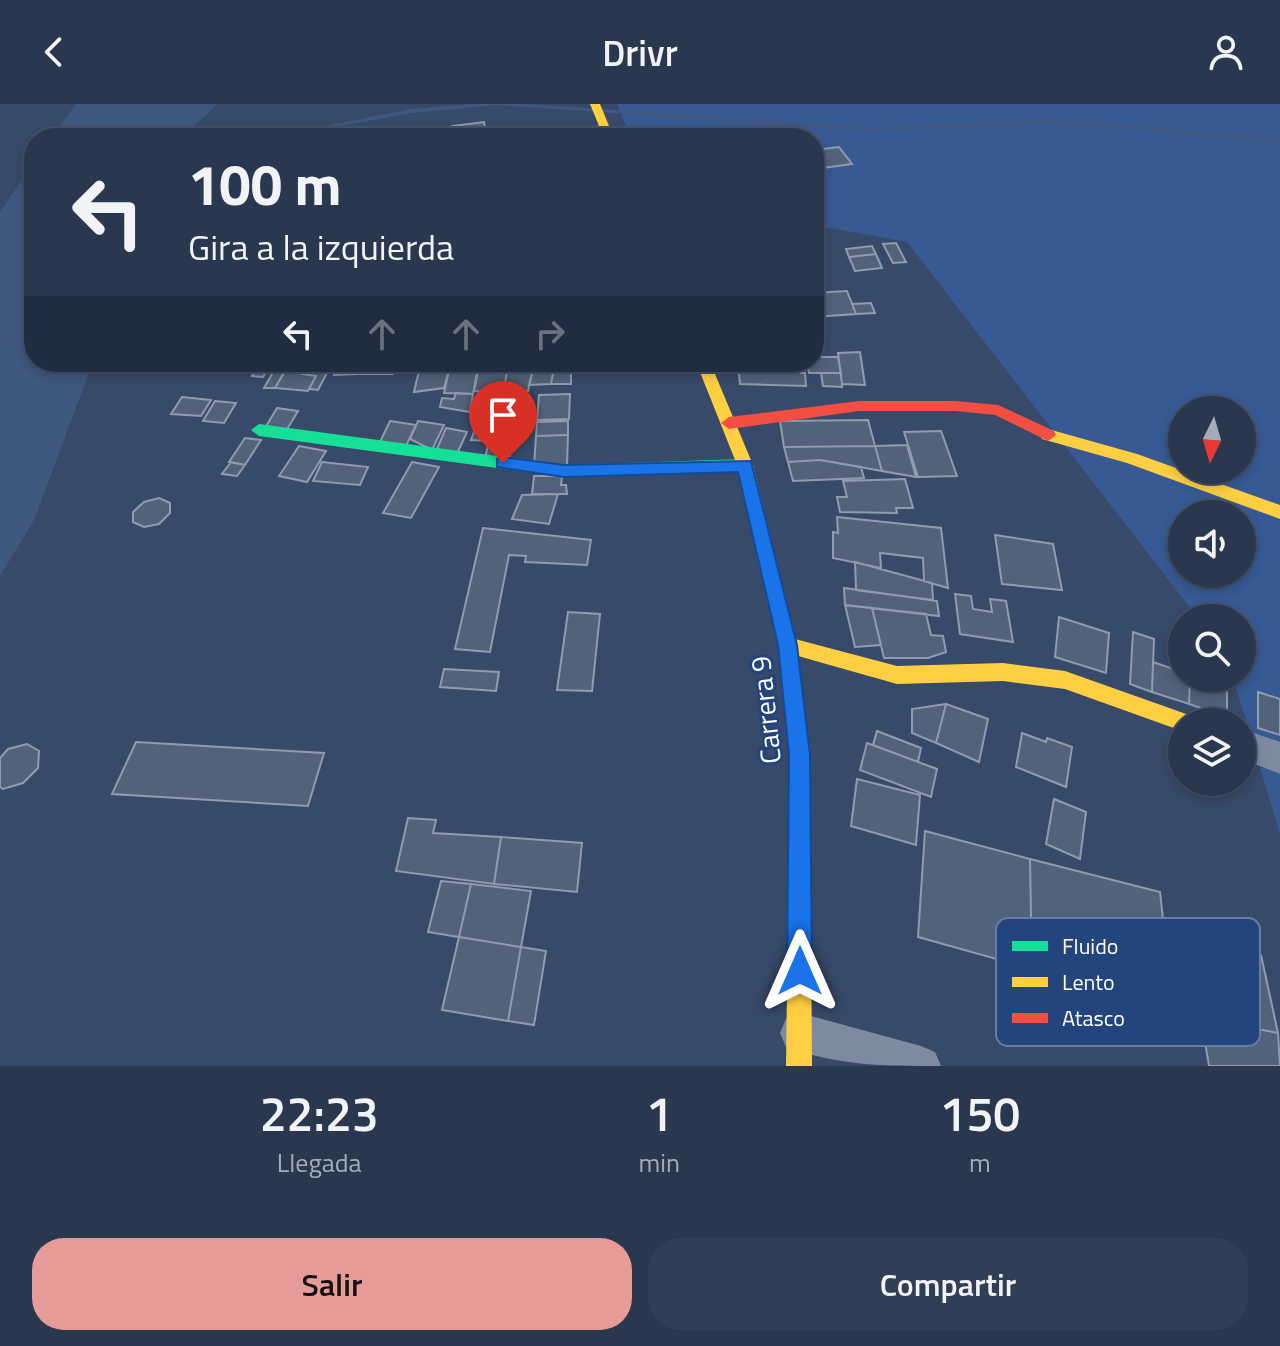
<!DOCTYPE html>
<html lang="es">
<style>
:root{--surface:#29384f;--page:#313f56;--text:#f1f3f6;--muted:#a5acb7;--line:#455266;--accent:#e69b98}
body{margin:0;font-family:"Titillium Web",sans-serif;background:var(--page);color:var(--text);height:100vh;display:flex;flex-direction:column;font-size:30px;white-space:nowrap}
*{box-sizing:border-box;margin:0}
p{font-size:26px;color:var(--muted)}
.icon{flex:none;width:44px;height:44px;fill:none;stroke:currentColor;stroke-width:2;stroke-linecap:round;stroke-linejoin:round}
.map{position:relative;height:962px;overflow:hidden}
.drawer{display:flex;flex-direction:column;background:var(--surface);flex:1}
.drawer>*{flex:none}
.hud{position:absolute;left:24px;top:24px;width:800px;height:244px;border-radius:32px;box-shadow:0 4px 12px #0003,0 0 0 2px var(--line);background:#29384f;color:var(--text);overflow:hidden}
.needle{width:52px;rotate:185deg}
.fabs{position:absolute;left:1168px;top:292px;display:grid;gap:16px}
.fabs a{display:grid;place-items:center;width:88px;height:88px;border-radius:50%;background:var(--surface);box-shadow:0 4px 12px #0003,0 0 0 2px var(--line);font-size:40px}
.pin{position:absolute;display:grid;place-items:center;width:68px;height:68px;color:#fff;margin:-82px -34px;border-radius:50% 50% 50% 0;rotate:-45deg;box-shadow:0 0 8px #0007}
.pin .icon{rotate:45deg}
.me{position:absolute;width:88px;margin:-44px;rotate:0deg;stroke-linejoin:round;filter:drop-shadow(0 0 6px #0008)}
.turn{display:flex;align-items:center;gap:28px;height:168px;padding:0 32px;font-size:36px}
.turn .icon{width:104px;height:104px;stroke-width:2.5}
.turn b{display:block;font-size:56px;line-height:68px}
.lanes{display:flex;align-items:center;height:76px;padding:0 32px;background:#0003;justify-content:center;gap:40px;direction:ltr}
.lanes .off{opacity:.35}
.eta{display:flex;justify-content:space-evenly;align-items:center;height:136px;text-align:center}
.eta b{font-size:48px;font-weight:600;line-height:56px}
.button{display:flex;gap:16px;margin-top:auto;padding:16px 32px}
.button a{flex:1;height:92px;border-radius:32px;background:var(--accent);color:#111;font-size:32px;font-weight:600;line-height:92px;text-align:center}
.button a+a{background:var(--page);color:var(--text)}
header{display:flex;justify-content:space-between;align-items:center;height:104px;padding:0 32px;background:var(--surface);font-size:36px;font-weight:600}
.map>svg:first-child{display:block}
.green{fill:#375a94;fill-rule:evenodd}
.water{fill:#3f5880}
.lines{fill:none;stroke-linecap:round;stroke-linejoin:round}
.stream{fill:#3f5880;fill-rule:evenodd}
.building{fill:#52627a;stroke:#909bae;stroke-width:2}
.lane{fill:#7d8aa0;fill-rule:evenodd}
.street{fill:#7d8aa0;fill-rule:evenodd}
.fast{fill:#16e098;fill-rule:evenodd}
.slow{fill:#ffcf43;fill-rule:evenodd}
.jam{fill:#f24e42;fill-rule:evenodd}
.route{fill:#1a73e8;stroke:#114b97;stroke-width:2}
.labels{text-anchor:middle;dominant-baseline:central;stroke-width:6;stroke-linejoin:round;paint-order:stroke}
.street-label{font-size:28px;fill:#fff;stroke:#23447d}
.key{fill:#23447d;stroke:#657ca4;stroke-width:2}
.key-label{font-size:22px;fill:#fff}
</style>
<header><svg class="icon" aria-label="back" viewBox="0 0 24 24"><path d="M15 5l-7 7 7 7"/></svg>Drivr<svg class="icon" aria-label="person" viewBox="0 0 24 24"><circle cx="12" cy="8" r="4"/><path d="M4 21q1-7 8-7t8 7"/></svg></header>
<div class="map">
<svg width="1280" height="962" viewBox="0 0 1280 962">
<rect width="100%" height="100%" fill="#374a69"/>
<path class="green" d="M617,0H1280V730L1233,574H1242V514H1198L907,138L814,121V34H631ZM1182,306H1242V366H1182ZM1182,410H1242V470H1182Z"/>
<path class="water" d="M76,0H218L181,34H51Z
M34,58V258H93L34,416L0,472V108Z"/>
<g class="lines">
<path class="stream" d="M473,0H525L870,23L1040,16L1096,18L1280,35V39L1096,22L1040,20L870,27L496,1L411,9L277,34H264L411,5Z"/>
</g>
<path class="building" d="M484,18L487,34H468L467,28L453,29L452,22Z
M839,43L852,60L816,65L814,59L818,58L814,46Z
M896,139L906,158L893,159L883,140Z
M872,142L876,150L849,153L846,145Z
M876,150L882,164L855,167L849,153Z
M847,187L856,210L814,213V189Z
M871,199L875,209L856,210L852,200Z
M860,248L865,281L842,280L838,249Z
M814,253H838L841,269H809L808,262L814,258Z
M261,258H290L287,264L269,263L263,273L252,272Z
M290,258H333L318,286L309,285L316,272L302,270L305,265L287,263Z
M338,258H360L357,270L334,271Z
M360,258H396L393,270H357Z
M421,258H451L444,284L414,288Z
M451,258H479L473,290L444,289Z
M738,258H800L801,269H805L806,282L740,280Z
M508,260L534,262L528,287H518L517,292H503Z
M479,262L508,263L503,288L474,287Z
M534,262L554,264L551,280L529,281Z
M276,263L287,264L275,284H264Z
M287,263L305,265L302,270L316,272L308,287L275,284Z
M554,264H571V280H551Z
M821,269H841L842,283L823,282Z
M456,289L473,290L470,308L440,303L442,294L454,295Z
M570,290L569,315L537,316L539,291Z
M182,293L211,296L201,312L171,310Z
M215,297L236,299L224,319L203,317Z
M277,304L298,307L286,327L265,324Z
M868,316L875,342L784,343L780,317Z
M390,317L416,321L406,342L380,338Z
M418,317L444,321L432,346L410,335Z
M568,317V331L536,332L537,318Z
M446,324L467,328L457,350L436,347Z
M475,325L516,327L509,356L485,354L489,337L471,336Z
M941,327L957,372L918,373L904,328Z
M568,331L567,361L534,362L536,332Z
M245,334L261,336L245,361L229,358Z
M907,341L916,373L882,367L875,342Z
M299,342L326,347L307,378L279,372Z
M875,342L882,367L820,356L788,358L784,343Z
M820,356L861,363L864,374L793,377L788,358Z
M231,358L245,361L237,372L222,370Z
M322,358L368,363L360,381L313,377Z
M412,358L439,363L411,414L383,409Z
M534,372H562L561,381H566L567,390H532Z
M905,375L913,404H896L897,409L840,408L837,393H847L843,377Z
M558,390L549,420L512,415L522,391Z
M159,394L170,399V409L159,420L144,423L133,418V408L144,398Z
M837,413L941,424L948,484L924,477L923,454L880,449L881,464L833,454V428L838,429Z
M483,424L591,436L587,461L525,458L526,452L509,451L490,548L455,545Z
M995,431L1053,440L1062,486L1002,480Z
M855,458L932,479L933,496L856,486Z
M844,484L937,497L939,512L845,501Z
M955,490L971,492L973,505L992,508L990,495L1006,497L1013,538L960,530Z
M845,501L872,504L881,541L855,543Z
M872,504L926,510L931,531L943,532L946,548L928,554H884Z
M568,508L600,510L592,587L557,586Z
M1059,513L1109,529L1106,569L1055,553Z
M1133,528L1154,535L1152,588L1130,580Z
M1153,558L1182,568V574H1190L1189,600L1152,588Z
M444,565L499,568L496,587L440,583Z
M1190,574L1227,583V613L1189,600Z
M1258,588L1280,595V631L1258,624Z
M946,600L988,615L979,658L936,639Z
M946,600L936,639L912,629V605Z
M877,627L921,644L918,658L873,641Z
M1022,629L1046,638L1047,634L1072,643L1066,683L1016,663Z
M136,638L324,649L308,702L112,690Z
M867,639L937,665L931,693L860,666Z
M27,640L39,647L38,664L23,679L3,685L0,683V654L8,645Z
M857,675L920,691L916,741L851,722Z
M1054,695L1086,708L1080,755L1046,740Z
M408,714L436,716L433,729L501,733L494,780L396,767Z
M925,727L1030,755L1032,865L918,833Z
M501,733L582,739L577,788L494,780Z
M1030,755L1160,788L1173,904L1032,865Z
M441,777L471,780L459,833L428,828Z
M471,780L531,787L521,843L459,833Z
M459,833L521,843L508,917L442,906Z
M1187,838L1261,851L1278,929L1201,914Z
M521,843L546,847L534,921L508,917Z
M1201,914L1278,929L1280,962H1209Z"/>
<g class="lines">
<path class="lane" d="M604,19L608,22L607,24L576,34H563Z"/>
<path class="street" d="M1242,625L1280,638V670L1242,655Z
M800,909L921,942L935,948L941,962C884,962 840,962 786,943L780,929L786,915Z"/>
<path class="fast" d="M259,320L564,361L745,355L753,361L745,367L564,373L259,332L251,326Z"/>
<path class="slow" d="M590,0H600L614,34H604Z
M696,258H710L753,361L795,535L897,562L1003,559L1065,567L1189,611L1192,618H1182V627L1065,585L1003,577L897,580L798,552L810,651L812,962H786L790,651L778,541L737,361Z
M1048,325L1137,350L1280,401V415L1127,359L1042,335L1040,331Z"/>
<path class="jam" d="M859,297H956L998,301L1054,327L1056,331L1048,337L995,311L956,307H859L729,325L721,319L729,313Z"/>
</g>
<path class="route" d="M503,353L564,361L751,357L797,541L810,651L812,867L808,876L800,880L791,876L787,867L789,651L778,541L738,368L564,373L497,363V355Z"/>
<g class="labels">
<g class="street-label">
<text transform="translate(765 606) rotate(-96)">Carrera 9</text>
</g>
</g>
<rect x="996" y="814" width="264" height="128" rx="12" class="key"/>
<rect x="1012" y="837" width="36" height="10" fill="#16e098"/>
<rect x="1012" y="873" width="36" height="10" fill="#ffcf43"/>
<rect x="1012" y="909" width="36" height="10" fill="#f24e42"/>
<g class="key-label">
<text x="1062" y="850">Fluido</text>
<text x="1062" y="886">Lento</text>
<text x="1062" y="922">Atasco</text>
</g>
</svg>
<div class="fabs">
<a><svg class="needle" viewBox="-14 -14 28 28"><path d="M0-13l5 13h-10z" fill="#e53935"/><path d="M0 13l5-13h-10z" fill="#a5acb7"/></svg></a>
<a><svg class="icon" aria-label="sound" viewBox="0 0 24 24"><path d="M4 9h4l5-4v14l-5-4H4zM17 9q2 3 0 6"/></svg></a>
<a><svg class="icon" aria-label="search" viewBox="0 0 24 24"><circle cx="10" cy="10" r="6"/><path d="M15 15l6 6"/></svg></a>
<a><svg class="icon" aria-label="layers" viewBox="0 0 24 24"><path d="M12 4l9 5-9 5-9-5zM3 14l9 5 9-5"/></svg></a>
</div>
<div class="pin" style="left:503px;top:359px;background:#d93025"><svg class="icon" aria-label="arrive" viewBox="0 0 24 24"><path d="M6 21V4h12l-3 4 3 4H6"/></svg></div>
<svg class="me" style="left:800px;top:867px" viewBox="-20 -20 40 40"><path d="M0-17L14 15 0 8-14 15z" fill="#1a73e8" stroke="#fff" stroke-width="4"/></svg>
<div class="hud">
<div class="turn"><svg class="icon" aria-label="left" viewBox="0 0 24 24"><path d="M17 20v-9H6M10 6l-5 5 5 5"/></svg><div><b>100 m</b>Gira a la izquierda</div></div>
<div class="lanes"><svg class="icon" aria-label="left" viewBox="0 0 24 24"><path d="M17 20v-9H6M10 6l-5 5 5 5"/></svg><svg class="icon off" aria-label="ahead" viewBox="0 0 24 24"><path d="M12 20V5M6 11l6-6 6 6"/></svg><svg class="icon off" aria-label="ahead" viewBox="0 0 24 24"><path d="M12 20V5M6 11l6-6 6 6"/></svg><svg class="icon off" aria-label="right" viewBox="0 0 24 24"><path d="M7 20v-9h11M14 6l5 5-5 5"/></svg></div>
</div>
</div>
<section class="drawer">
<div class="eta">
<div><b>22:23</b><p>Llegada</p></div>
<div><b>1</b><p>min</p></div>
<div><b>150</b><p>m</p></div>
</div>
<div class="button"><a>Salir</a><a>Compartir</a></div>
</section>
